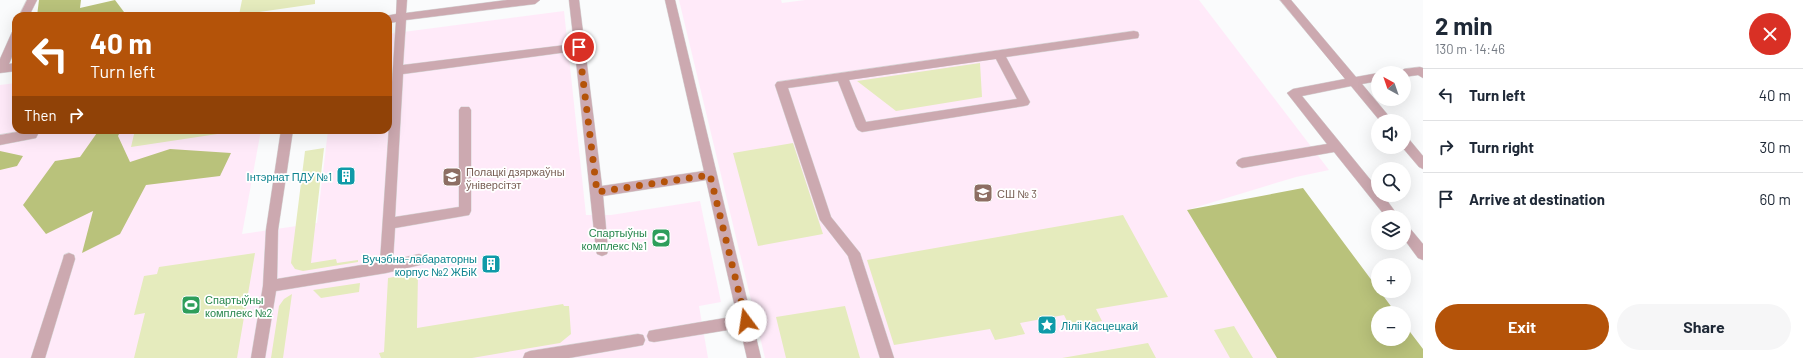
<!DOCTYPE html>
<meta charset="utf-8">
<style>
:root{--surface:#fff;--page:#f6f6f7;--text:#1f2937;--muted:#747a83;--line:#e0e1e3;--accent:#b45309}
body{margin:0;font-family:Barlow,sans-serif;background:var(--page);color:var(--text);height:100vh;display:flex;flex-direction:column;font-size:15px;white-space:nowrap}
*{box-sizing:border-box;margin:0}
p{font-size:13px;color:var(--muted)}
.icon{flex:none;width:22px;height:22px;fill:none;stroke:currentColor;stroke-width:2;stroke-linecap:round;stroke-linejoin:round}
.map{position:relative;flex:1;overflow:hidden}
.details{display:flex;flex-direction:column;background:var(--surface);width:380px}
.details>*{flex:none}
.hud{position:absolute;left:12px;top:12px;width:380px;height:122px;border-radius:12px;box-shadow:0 4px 16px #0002;background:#b45309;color:#fff;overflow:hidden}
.needle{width:26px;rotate:320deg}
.tools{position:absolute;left:1371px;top:66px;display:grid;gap:8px}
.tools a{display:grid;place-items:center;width:40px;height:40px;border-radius:50%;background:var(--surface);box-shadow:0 4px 16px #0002;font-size:20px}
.pin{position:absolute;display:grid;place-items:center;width:34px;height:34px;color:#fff;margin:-17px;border:2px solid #fff;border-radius:50%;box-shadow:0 1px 4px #0007}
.me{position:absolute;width:44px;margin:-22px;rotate:346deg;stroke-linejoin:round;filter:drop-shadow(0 0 3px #0008)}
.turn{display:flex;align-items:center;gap:14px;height:84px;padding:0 12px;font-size:18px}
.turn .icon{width:52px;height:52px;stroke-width:2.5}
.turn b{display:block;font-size:28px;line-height:34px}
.then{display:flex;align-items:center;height:38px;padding:0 12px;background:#0003;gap:8px;font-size:15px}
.round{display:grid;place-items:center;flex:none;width:42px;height:42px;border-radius:21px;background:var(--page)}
.head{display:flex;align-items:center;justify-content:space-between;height:68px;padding:0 12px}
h1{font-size:24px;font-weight:700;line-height:30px}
.primary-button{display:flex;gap:8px;margin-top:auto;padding:8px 12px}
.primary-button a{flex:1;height:46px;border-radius:24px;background:var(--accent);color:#fff;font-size:16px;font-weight:700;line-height:46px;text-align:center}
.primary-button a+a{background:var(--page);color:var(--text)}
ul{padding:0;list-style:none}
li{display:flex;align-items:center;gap:12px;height:52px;padding:0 12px;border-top:1px solid var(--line)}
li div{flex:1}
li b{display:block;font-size:15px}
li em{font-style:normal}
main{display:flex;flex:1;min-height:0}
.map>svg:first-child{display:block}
.education{fill:#ffeaf9}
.green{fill:#e5ebbd}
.forest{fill:#b9c27b}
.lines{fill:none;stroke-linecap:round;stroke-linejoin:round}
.lane-casing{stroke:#d7d8d8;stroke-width:1}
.lane{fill:#cca9b0;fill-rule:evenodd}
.route{stroke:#b45309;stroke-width:7;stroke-dasharray:0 12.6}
.labels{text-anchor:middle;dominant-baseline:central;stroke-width:3.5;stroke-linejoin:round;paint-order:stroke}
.education-label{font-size:11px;fill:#785e54;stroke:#fff;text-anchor:start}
.culture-label{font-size:11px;fill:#0d838f;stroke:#fff;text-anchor:end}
.leisure-label{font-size:11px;fill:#27864d;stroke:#fff;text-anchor:end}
</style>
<main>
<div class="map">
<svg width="1423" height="358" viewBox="0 0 1423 358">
<rect width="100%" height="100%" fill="#fafbfc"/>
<path class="education" d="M679,0H781L782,3L805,0H1199L1329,170L1296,177L1187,210L1277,358H765Z
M564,11L586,215H611L700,201L721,302L699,306L708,358H0V85L16,83V130H261L242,234L317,223L328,130H388V34Z"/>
<path class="green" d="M242,0H315V4L239,15Z
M980,63L982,97L896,111L857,81Z
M135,130H244L131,147Z
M793,143L823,234L758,246L733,153Z
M324,148L311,263L336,259L337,263L358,260V262L303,271L295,269L291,263L305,151Z
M1123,215L1168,297L1096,309L1102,321L1070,327L1064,315L1020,323L1025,334L995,340L990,329L894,345L867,260Z
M255,253L237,358H134L145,313L134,315L144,276L157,274L159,267Z
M418,273L417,328L563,304L564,306H569L571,334L560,343L472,358H381L379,353L384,352L388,278Z
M360,283L359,292L321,298L313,290Z
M292,294L283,358H271L279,306L284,299Z
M845,306L860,358H786L776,317Z
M1234,326L1253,358H1230L1214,330Z
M1148,343L1156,358H1062Z"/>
<path class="forest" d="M39,0H81L80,8L115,0L127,16H37Z
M99,130H121L118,136L130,162L170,149L231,153L220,176L146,185L120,234L82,253L93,211L46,234L23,205L55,161L80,157Z
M0,151L23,156L17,166L0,170Z
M1303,188L1396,313H1378V339H1404V324L1423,349V358H1277L1187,210Z"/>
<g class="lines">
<g class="lane-casing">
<path id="lane" d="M27,0H37L29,16H19Z
M397,0H407L406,13L507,0H540L535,4L406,20L403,65L574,44L569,0H579L602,186L704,171L665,0H675L761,358H747L740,328L654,342L649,341L647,336L649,331L654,330L737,316L706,180L603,196L608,250L607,254L602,256L597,254L596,250L575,51L403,74L395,217L459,207V110L461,107H469L471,110V211L469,215L395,228L393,260L419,254L424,256L425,260L424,264L386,273L276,291L265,358H251L263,286L266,230L281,130H293L278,230L277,279L380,262L396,22L388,23V16H386L396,14Z
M1280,0H1291L1356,77L1378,73V81L1362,84L1393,121H1380L1351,86L1302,96L1378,189V195H1383L1399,217H1386L1334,152L1242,168L1238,166L1236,163L1238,160L1242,158L1327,144L1287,93L1293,89L1345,79Z
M16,31V47L9,64L16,63V71L0,73V59L12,32Z
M1134,31L1138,32L1139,35L1138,38L1006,57L1030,102L1028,105L1024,106L862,132L858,130L856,127L838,81L788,88L831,217L860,253L894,358H880L848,256L820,220L775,85L777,82ZM996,59L1017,99L866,122L849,80Z
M1420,67L1423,68V78L1418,75L1404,77V73H1399L1404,69Z
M28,130H40L36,138L0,145V135Z
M1404,136L1408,138L1423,156V169L1419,167L1402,147H1404Z
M1404,225L1408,226L1423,244V260L1418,258L1404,239Z
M69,253L74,255L75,259L45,358H31L63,259L64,255Z
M638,334L643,335L645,340L643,345L638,346L569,358H523L525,353L530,351Z"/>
</g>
<use href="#lane" class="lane"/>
</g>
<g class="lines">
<path class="route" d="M579,47L597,192L710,175L746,321"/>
</g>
<defs>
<g id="building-square" transform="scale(1)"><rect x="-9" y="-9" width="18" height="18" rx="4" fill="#0f9aa8" stroke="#fff"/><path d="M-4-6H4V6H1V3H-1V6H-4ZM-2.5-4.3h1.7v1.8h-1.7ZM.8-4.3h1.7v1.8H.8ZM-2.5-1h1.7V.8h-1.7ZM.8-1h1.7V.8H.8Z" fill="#fff"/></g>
<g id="university-square" transform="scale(1)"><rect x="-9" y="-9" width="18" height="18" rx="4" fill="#8d6e63" stroke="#fff"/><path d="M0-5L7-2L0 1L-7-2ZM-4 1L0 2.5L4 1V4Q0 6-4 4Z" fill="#fff"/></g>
<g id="school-square" transform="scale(1)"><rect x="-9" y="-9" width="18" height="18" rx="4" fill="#8d6e63" stroke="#fff"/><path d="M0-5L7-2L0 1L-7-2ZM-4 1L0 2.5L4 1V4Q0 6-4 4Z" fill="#fff"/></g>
<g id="stadium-square" transform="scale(1)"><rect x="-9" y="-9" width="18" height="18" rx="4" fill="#2e9e5b" stroke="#fff"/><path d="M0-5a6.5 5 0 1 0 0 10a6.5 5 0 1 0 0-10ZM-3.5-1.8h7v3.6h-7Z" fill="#fff"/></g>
<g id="sight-square" transform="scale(1)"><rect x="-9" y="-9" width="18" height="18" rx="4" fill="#0f9aa8" stroke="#fff"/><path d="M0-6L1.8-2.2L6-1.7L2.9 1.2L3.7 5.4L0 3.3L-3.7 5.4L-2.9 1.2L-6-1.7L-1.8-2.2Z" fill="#fff"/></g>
</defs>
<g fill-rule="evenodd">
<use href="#building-square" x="346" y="176"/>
<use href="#university-square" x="452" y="177"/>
<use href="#school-square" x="983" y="193"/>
<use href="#stadium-square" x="661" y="238"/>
<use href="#building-square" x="491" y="264"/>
<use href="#stadium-square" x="191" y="305"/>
<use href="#sight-square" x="1047" y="325"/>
</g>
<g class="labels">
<g class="education-label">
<text x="466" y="171">Полацкі дзяржаўны<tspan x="466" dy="13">ўніверсітэт</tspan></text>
<text x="997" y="193">СШ № 3</text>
</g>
<g class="culture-label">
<text x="332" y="176">Інтэрнат ПДУ №1</text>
<text x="477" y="258">Вучэбна-лабараторны<tspan x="477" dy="13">корпус №2 ЖБіК</tspan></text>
<text x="1061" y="325" text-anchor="start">Ліліі Касцецкай</text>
</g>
<g class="leisure-label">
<text x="647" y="232">Спартыўны<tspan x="647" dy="13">комплекс №1</tspan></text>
<text x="205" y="299" text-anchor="start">Спартыўны<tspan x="205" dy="13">комплекс №2</tspan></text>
</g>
</g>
</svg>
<div class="tools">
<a><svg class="needle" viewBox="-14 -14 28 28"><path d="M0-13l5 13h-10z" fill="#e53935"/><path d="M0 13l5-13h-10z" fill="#747a83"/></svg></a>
<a><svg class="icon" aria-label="sound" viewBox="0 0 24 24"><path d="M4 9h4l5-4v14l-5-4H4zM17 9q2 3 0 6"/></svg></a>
<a><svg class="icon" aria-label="search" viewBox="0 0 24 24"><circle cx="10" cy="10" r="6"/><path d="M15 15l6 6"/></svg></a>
<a><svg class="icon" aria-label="layers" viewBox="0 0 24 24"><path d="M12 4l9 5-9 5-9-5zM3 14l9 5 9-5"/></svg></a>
<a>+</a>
<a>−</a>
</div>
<div class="pin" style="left:579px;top:47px;background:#d93025"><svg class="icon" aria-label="arrive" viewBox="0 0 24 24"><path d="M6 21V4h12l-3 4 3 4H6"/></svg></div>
<svg class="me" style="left:746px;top:321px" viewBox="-20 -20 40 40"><circle r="19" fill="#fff"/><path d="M0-13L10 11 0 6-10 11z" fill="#b45309"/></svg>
<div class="hud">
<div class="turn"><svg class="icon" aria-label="left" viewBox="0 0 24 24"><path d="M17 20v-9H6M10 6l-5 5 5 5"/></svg><div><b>40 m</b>Turn left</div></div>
<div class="then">Then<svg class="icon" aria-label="right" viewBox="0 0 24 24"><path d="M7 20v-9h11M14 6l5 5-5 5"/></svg></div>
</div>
</div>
<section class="details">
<div class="head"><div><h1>2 min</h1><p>130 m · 14:46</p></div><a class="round" style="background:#d93025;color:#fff"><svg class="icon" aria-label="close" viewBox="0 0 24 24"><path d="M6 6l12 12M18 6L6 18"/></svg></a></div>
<ul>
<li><svg class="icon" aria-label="left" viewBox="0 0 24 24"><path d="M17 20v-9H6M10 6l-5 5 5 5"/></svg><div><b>Turn left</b></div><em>40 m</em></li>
<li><svg class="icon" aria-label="right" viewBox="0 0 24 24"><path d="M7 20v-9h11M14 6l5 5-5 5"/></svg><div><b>Turn right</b></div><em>30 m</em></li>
<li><svg class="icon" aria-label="arrive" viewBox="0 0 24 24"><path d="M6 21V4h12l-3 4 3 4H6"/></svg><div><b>Arrive at destination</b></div><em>60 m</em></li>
</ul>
<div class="primary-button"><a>Exit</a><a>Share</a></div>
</section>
</main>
